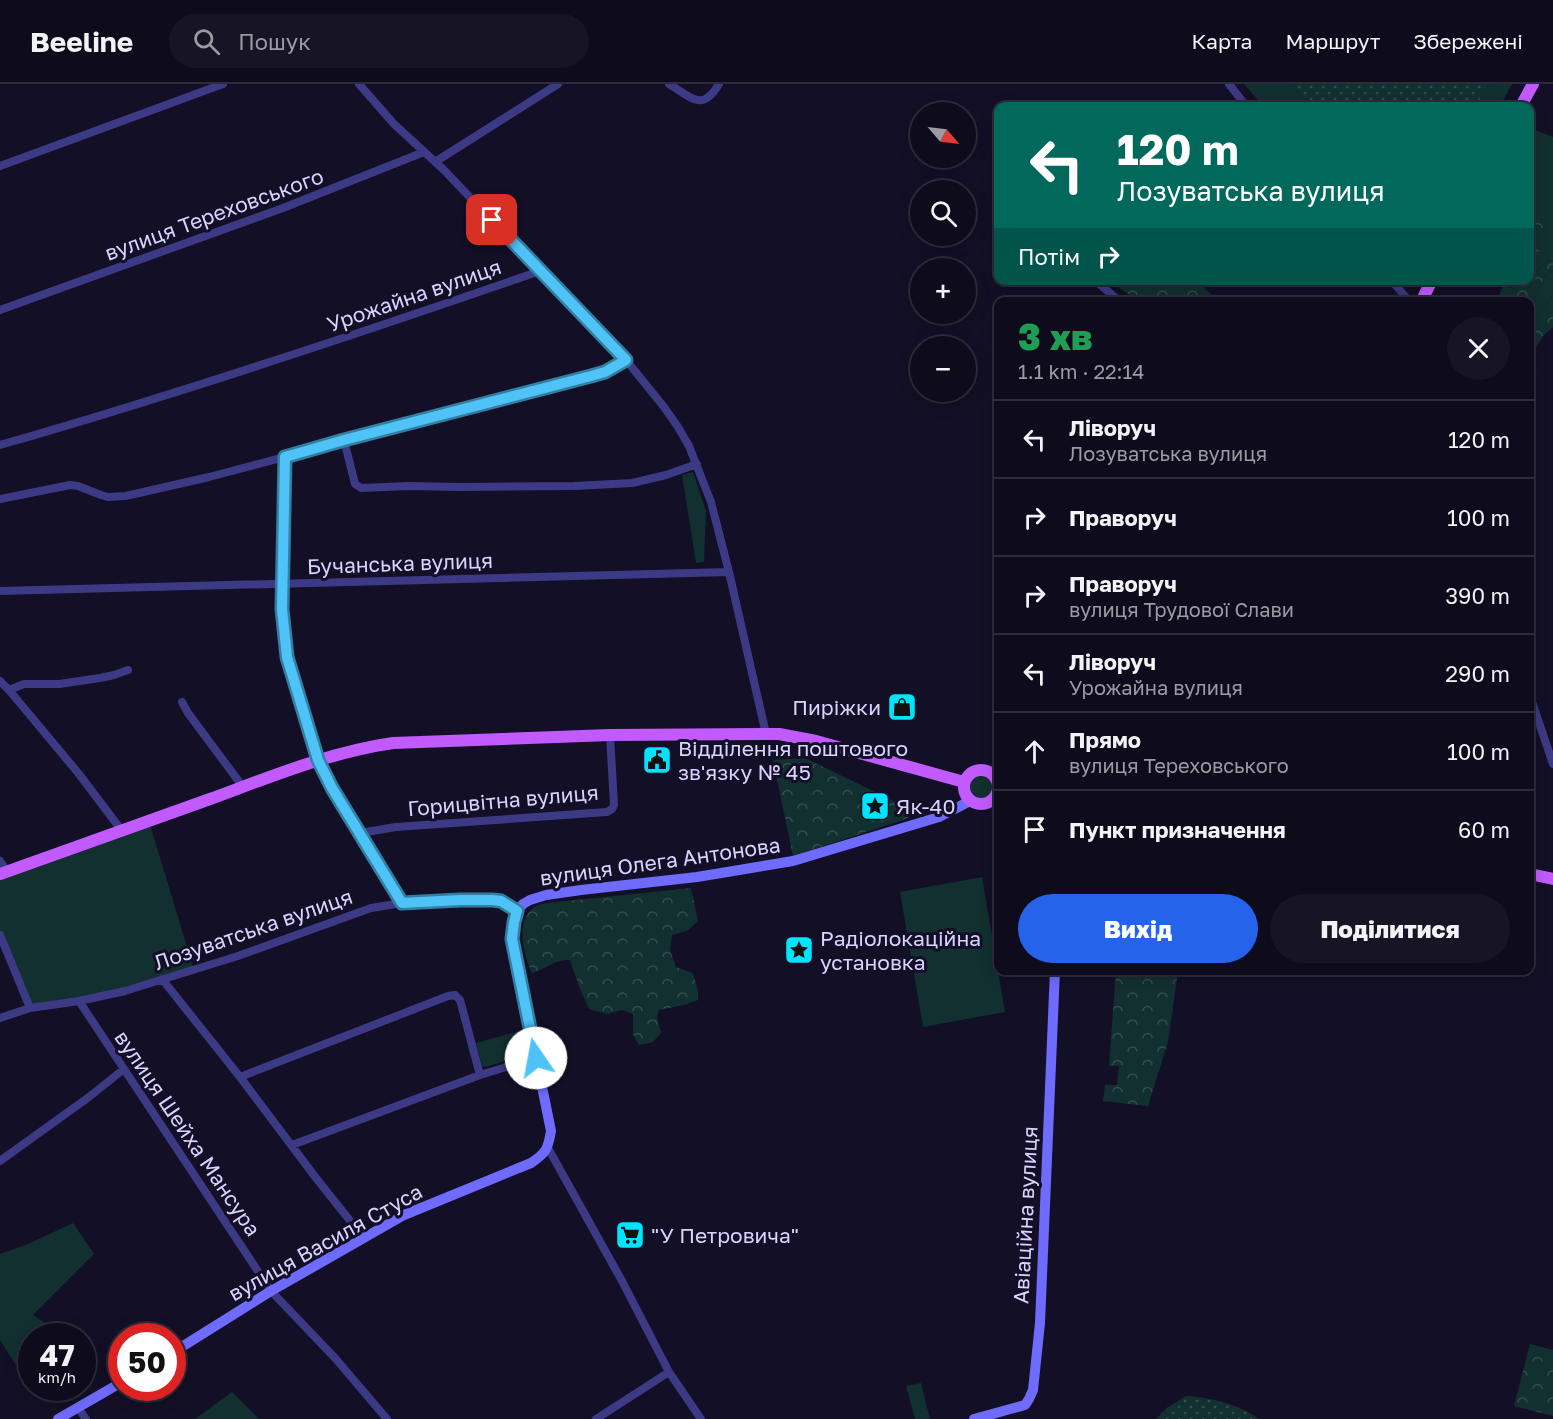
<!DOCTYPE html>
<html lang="uk">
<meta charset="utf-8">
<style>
:root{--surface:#0e0b1c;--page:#171425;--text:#f1f3f6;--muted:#9b9ba3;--line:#2e2b3b;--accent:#2563eb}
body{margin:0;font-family:"Golos Text",sans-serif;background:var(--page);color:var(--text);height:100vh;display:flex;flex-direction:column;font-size:22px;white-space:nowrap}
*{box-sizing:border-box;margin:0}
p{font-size:20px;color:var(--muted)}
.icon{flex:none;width:33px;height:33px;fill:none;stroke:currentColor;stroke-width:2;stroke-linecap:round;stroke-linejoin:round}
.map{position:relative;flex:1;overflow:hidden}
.drawer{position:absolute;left:994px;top:213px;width:540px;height:678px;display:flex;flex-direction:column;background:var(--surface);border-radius:12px;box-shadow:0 3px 15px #0003,0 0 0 2px var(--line)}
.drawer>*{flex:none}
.hud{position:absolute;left:994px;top:18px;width:540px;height:183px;border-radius:12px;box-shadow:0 3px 15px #0003,0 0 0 2px var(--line);background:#00695c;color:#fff;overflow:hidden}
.needle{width:39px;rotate:118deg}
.fabs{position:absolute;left:910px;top:18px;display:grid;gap:12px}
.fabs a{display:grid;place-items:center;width:66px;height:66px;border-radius:50%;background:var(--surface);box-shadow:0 3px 15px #0003,0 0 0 2px var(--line);font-size:30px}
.speed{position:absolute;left:18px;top:1239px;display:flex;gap:12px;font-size:30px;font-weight:700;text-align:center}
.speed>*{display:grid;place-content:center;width:78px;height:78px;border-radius:50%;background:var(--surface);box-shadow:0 3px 15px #0003,0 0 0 2px var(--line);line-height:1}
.speed small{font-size:15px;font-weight:400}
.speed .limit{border:9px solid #d22;background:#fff;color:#111}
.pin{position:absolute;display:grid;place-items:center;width:51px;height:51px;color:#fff;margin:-26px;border-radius:12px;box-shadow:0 3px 9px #0006}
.me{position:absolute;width:66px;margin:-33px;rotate:348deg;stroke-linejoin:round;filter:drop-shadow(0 0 4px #0008)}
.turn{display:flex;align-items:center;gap:21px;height:126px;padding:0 24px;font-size:27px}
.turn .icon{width:78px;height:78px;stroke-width:2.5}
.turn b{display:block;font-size:42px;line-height:51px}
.then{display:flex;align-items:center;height:57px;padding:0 24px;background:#0003;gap:12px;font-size:22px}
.round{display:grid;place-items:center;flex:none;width:63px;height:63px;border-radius:32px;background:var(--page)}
.headline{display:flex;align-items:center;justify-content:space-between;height:102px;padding:0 24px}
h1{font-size:36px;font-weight:800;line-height:45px;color:#1e9e55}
.cta{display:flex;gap:12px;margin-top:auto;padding:12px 24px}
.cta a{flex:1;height:69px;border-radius:36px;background:var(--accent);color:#fff;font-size:24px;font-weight:800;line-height:69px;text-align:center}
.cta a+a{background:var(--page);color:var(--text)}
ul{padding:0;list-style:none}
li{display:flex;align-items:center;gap:18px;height:78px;padding:0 24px;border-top:2px solid var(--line)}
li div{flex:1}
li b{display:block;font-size:22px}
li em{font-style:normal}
header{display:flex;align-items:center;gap:36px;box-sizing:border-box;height:84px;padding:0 30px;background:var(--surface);border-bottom:2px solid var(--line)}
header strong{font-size:28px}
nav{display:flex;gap:33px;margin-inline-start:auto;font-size:21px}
.search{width:420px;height:54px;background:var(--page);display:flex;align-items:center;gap:15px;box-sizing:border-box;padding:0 21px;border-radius:33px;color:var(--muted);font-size:22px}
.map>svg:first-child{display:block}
.grass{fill:#12302f}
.forest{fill:url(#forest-crowns)}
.garden{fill:url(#garden-dots)}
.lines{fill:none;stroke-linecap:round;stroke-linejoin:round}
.street{stroke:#3d3a85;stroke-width:8}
.secondary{stroke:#6f6bff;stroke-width:10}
.primary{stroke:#c25bff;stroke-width:12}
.route-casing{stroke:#337fa1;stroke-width:15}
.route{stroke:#4fc3f7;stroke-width:10}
.labels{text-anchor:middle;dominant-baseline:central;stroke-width:6;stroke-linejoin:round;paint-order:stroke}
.street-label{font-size:21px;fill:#d9d4ff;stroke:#130f26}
.poi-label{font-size:21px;fill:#d9d4ff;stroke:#130f26;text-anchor:start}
</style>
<header>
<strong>Beeline</strong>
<div class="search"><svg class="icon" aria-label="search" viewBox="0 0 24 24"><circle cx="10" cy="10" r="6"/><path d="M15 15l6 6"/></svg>Пошук</div>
<nav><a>Карта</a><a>Маршрут</a><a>Збережені</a></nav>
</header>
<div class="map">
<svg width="1553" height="1335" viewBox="0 0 1553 1335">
<defs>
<pattern id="forest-crowns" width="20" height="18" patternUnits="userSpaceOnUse" patternTransform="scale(1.5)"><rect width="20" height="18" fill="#12302f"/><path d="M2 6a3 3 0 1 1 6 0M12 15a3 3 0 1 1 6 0" fill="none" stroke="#344d4e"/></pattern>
<pattern id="garden-dots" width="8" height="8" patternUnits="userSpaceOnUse" patternTransform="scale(1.5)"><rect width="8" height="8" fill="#12302f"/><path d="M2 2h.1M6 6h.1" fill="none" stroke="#344d4e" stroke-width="1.8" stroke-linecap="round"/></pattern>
</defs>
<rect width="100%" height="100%" fill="#130f26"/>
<path class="grass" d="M1244,0H1291L1310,22H1263Z
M1489,0H1512L1500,22H1476Z
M1530,44L1553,53V176H1548L1537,187L1534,186L1532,184L1539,168L1531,145L1530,146Z
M1553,186V211L1530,246V221L1545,192Z
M693,388L706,427L704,478L696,479L682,391Z
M970 703a11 11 0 1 1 22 0a11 11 0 1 1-22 0Z
M149,737L194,886L125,907L30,924L0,851V790Z
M982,793L1005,928L923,943L900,808Z
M522,946L528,970L486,983L482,982L476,959Z
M73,1139L94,1170L33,1231L64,1251L65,1252H32L31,1279L19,1286L0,1256V1170L28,1160Z
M921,1299L930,1335H915L906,1302Z
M232,1308L259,1335H195Z"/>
<path class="forest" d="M1543,124L1547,133L1539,168L1533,184L1534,186L1537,187L1548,176H1553V186L1545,192L1530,221V218L1496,217L1505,199L1509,204L1517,201L1519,197L1530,196V146L1538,125Z
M1110,197H1197L1218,217H1138Z
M1553,211V243L1545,250L1530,272V246Z
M805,674L910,725L912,731L906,735L793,772L773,676Z
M691,804L698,837L687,847L672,851L670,866L676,883L693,889L698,907V916L684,921L659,926L657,933L661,949L653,958L639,961L633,950V930L622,926L607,930L589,925L580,905L570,876C552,876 549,884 532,889C524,873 515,837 533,824C536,821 543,820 547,819Z
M1116,887H1178L1168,958L1148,1022L1103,1017L1105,1001H1117L1119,982H1109Z
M1530,1260L1553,1266V1332L1514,1322Z"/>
<path class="garden" d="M1291,0H1489L1476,22H1310Z
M1186,1312C1209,1313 1241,1321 1259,1335H1156L1167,1324Z"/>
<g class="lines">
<path class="street" d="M359,0L394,40L444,86L540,187
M669,0C691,13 702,29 719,0
M1229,0L1246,22
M435,78L558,0
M0,82L223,0
M1094,196L1121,218
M1391,196L1410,218
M0,226L283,124L424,68
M1530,294L1532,290
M344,356L355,400L361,404L409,402L459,403L574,402L632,399L666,391L697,380
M0,361C182,309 361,249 540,187L626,276L664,323L678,343L689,362L711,418L729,488L766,650
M285,373L282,525L287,573L318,676L332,704L402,819
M0,415L70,401L78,402L101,411L108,413L125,412L139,409L209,393L526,309L591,293L605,288L626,276
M0,507L729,488
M0,597L9,606L79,690L122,747
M9,606L24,600H59L100,594L114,591L128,586
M1530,612L1553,680
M182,618L188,629L243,703
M360,749L396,743L607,728L612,725L614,721L610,651
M0,777L7,787
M0,851L30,924
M162,895L240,993L316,1094L363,1153
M79,917L271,1207L335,1274L387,1335
M0,934L30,924L79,917L125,907L238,872L371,824L402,819L460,816H492L501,817L517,827
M480,991L536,974
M240,993L448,912L455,911L460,916L480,991L292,1061
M548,1064L622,1197L669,1288L701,1335
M0,1077L89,1013L124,985
M78,1324L86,1335
M596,1335L669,1288"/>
<path class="secondary" d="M172,1269L271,1207L404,1131L531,1079C546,1069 548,1065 551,1047L512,855L514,838L517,827L523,820L530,816L546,811L581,806L697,793L793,777L939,733L970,717
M58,1335L122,1298
M974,1335L1025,1321L1029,1315L1033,1306L1040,1239L1055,886"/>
<path class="primary" d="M1521,22L1533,0
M1421,218L1432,196
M964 703a17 17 0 1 1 34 0a17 17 0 1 1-34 0Z
M0,790C70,765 140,740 210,715C270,693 330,668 393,659L610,651L779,650L816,657L964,698
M1530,790L1553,795"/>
</g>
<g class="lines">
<g class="route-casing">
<path id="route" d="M492,136L626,276L605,288L591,292L344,356L285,373L282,525L287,573L318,676L332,704L402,819L460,816H492L501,817L517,827L514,838L512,855L536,974"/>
</g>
<use href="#route" class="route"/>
</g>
<defs>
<g id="shop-square" transform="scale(1.5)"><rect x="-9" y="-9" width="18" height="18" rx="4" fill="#00e5ff" stroke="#130f26"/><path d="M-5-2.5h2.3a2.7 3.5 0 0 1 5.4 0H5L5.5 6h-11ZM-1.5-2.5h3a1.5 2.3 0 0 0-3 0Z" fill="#111"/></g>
<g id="civic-square" transform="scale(1.5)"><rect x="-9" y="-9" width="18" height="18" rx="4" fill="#00e5ff" stroke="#130f26"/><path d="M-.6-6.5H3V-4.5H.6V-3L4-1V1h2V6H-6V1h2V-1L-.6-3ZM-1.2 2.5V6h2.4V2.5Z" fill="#111"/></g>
<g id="sight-square" transform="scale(1.5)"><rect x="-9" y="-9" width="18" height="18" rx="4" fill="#00e5ff" stroke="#130f26"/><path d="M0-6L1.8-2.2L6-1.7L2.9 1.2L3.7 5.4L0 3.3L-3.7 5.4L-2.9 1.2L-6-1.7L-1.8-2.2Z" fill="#111"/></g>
<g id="supermarket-square" transform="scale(1.5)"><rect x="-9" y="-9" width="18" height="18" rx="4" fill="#00e5ff" stroke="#130f26"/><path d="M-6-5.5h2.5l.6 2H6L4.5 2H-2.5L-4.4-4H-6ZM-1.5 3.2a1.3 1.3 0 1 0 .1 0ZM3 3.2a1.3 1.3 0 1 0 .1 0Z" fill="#111"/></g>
</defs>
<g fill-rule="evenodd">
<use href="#shop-square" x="902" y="623"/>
<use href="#civic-square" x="657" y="676"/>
<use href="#sight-square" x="875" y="722"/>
<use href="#sight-square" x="799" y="866"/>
<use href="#supermarket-square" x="630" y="1151"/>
</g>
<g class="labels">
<g class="street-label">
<text transform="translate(214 130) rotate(-20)">вулиця Тереховського</text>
<text transform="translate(414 211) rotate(-19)">Урожайна вулиця</text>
<text transform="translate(400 479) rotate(-2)">Бучанська вулиця</text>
<text transform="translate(503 716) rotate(-5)">Горицвітна вулиця</text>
<text transform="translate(660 777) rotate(-8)">вулиця Олега Антонова</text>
<text transform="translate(253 845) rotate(-19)">Лозуватська вулиця</text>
<text transform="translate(188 1049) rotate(56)">вулиця Шейха Мансура</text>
<text transform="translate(1025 1131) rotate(-87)">Авіаційна вулиця</text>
<text transform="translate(325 1158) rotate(-29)">вулиця Василя Стуса</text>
</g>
<g class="poi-label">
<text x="881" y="623" text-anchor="end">Пиріжки</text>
<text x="678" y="664">Відділення поштового<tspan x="678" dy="24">зв'язку № 45</tspan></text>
<text x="896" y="722">Як-40</text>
<text x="820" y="854">Радіолокаційна<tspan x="820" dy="24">установка</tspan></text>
<text x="651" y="1151">"У Петровича"</text>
</g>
</g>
</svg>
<div class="fabs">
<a><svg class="needle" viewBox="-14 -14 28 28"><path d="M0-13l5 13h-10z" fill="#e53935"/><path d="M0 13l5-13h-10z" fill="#9b9ba3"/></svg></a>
<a><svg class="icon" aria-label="search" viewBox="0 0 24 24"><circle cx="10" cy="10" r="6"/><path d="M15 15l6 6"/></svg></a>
<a>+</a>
<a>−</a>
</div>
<div class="speed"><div>47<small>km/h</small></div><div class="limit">50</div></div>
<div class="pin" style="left:492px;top:136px;background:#d93025"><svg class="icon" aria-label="arrive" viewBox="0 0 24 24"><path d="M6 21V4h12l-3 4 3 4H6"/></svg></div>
<svg class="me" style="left:536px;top:974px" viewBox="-20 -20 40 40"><circle r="19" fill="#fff"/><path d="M0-13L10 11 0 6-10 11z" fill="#4fc3f7"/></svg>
<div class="hud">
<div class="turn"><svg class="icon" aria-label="left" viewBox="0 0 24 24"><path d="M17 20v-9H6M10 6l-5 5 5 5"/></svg><div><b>120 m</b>Лозуватська вулиця</div></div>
<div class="then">Потім<svg class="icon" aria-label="right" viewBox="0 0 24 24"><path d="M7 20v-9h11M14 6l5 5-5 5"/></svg></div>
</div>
<section class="drawer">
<div class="headline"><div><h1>3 хв</h1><p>1.1 km · 22:14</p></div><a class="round"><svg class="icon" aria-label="close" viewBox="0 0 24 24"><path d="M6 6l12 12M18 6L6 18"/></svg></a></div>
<ul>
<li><svg class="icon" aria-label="left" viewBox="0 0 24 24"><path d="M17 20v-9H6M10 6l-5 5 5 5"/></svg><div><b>Ліворуч</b><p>Лозуватська вулиця</p></div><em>120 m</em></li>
<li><svg class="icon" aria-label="right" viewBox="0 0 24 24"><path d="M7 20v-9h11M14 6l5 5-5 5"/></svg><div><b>Праворуч</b></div><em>100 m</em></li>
<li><svg class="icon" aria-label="right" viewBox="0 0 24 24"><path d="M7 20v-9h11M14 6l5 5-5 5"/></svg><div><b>Праворуч</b><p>вулиця Трудової Слави</p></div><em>390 m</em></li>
<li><svg class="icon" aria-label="left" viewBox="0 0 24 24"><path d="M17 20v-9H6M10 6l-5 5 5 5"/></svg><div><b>Ліворуч</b><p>Урожайна вулиця</p></div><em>290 m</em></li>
<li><svg class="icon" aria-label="ahead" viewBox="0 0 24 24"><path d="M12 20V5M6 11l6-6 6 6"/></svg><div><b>Прямо</b><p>вулиця Тереховського</p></div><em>100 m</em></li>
<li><svg class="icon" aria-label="arrive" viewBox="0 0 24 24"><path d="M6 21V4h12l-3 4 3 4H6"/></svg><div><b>Пункт призначення</b></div><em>60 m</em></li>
</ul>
<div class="cta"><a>Вихід</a><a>Поділитися</a></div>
</section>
</div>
